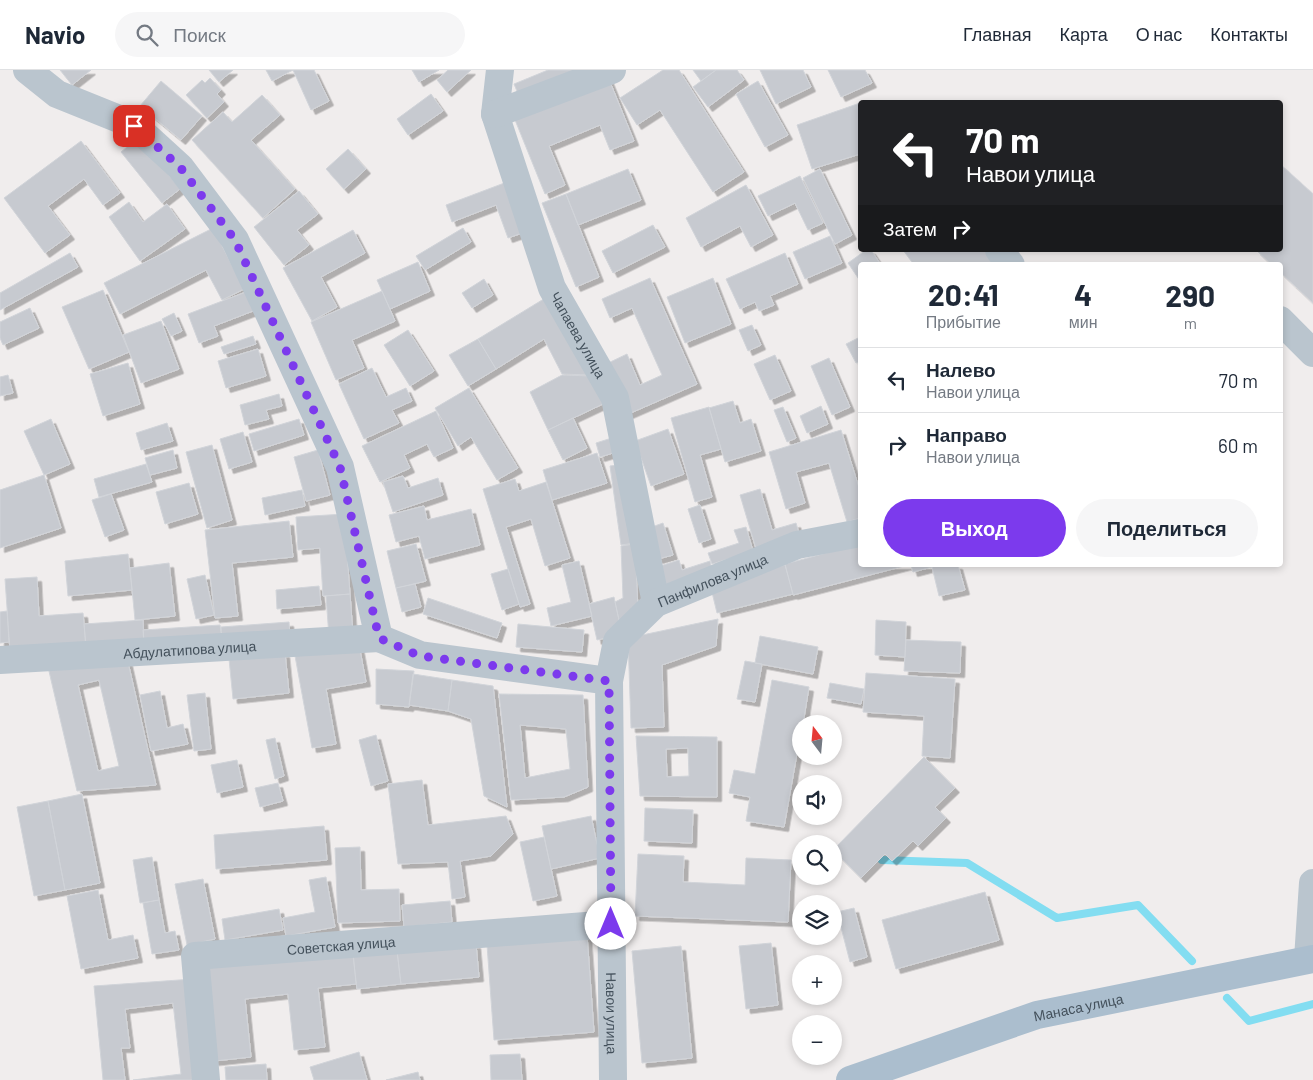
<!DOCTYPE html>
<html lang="ru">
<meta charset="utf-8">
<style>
:root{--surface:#fff;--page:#f6f6f7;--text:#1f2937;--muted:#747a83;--line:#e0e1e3;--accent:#7c3aed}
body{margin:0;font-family:Barlow,sans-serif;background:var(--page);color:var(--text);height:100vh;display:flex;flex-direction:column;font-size:19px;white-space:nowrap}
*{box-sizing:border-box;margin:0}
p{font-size:16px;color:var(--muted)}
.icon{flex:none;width:28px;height:28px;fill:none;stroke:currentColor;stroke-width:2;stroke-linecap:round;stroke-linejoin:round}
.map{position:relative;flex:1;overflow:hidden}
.panel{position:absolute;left:858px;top:192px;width:425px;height:305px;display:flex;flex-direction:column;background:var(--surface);border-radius:5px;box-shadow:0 2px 8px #0003}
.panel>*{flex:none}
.top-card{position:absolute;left:858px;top:30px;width:425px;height:152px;border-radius:5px;box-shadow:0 2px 8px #0003;background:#202124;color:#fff;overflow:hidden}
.needle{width:32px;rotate:344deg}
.buttons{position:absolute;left:792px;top:645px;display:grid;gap:10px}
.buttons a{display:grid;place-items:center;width:50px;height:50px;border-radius:50%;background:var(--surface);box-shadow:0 2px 8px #0003;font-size:25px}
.pin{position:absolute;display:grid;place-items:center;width:42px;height:42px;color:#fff;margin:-21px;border-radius:10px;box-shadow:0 2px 8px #0006}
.me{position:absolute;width:55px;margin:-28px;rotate:0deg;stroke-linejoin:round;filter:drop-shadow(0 0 4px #0008)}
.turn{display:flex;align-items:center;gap:18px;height:105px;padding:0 25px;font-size:22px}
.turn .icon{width:65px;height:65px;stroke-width:2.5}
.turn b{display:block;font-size:35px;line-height:42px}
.then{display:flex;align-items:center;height:48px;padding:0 25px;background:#0003;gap:10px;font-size:19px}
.eta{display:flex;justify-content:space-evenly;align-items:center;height:85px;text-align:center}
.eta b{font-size:30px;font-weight:700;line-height:35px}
.primary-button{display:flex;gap:10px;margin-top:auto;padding:10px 25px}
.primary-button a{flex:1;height:58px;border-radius:30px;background:var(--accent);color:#fff;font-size:20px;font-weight:700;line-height:58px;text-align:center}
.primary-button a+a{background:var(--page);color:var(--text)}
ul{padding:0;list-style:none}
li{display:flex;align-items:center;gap:15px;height:65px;padding:0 25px;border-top:1px solid var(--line)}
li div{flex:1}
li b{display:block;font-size:19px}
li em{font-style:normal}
header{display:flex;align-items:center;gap:30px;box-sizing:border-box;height:70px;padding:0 25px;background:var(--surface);border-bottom:1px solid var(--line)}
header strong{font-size:24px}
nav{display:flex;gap:28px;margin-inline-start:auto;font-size:18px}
.search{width:350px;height:45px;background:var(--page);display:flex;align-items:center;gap:12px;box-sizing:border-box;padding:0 18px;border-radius:28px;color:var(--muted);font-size:19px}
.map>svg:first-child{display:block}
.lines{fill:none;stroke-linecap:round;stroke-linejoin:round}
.stream{stroke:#83ddf1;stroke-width:8}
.building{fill:#c7cad0;stroke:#d1d4d9;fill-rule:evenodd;filter:url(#shadow)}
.street{stroke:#bac5ce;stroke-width:28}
.primary{stroke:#abbece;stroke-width:28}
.route{stroke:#7c3aed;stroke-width:9;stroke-dasharray:0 16.2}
.labels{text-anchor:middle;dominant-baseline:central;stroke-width:4;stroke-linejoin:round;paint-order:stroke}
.street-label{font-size:14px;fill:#44515c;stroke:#fff}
</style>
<header>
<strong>Navio</strong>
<div class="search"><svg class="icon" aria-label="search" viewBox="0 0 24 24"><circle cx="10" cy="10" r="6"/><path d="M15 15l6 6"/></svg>Поиск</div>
<nav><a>Главная</a><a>Карта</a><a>О нас</a><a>Контакты</a></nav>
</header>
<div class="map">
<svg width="1313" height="1010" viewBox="0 0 1313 1010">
<defs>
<filter id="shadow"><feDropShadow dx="4.5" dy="4.5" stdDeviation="0" flood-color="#0004"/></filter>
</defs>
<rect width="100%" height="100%" fill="#f0eded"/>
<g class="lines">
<path class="stream" d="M882,790L967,793L1057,848L1138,835L1192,891
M1227,928L1249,951L1313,934"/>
</g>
<path class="building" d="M60,0H91L72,15Z
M209,0H233L219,12Z
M266,0H293L272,11Z
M293,0H314L329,31L311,40Z
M412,0H439L419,12Z
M448,0H471L447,22L437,10Z
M548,0H583L519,26L514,14Z
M663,0H679L744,102L713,122L660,40L637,55L620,28Z
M693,0H716L701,11Z
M716,0H737L744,10L708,37L693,17Z
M760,0H803L811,17L776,34Z
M828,0H865L872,13L841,27Z
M608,7L634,71L610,80L600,55L549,76L565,115L545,124L513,45Z
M210,8L221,20L217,24L224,32L207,48L186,25L202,10L205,13Z
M161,11L202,46L181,70L140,36Z
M758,11L788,65L765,77L736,24Z
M431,24L443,41L408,65L397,49Z
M262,25L280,45L251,70L295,119L263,148L192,70L223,42L232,52Z
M860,33V84L812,99L797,55Z
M139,67L180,119L162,133L121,82Z
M81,71L120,123L103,135L84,109L48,136L70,165L45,183L4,128Z
M348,79L366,99L344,119L326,99Z
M1280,94L1313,124V233L1280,202V195H1272L1256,180H1280Z
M628,99L641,130L578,155L566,124Z
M820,99L852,165L835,174L803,108Z
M800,106L823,153L808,160L795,133L768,146L758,126Z
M507,112L525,162L508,168L496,135L452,152L446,135Z
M746,115L773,165L751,177L740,156L701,177L686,148Z
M299,121L318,144L297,160L309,175L284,195L254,157Z
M566,124L599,207L576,217L542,133Z
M129,132L143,152L167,134L185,159L140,191L109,147Z
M653,155L665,177L613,203L602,181Z
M213,158L244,219L222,230L206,200L120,244L104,213Z
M463,158L471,172L425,200L416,186Z
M353,160L365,183L321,207L337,237L312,251L283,198Z
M830,166L842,193L805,209L793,182Z
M866,180H871L881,195H860V211L848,193Z
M903,180H986L994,191L988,195H914Z
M70,183L78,197L0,240V223Z
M785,183L798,214L770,226L774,235L759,241L755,232L740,239L726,209Z
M418,192L430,221L390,239L377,210Z
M650,208L697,314L626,345L604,295L627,284L640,315L662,305L632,238L610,248L602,229Z
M713,208L731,254L685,273L667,227Z
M484,209L493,225L472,238L462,223Z
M103,220L129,282L89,299L62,237Z
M382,221L395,251L352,270L364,298L336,310L311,252Z
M246,222L253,241L214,256L218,266L199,273L188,244Z
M547,227L590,305L562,304L544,269L496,299L478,269Z
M30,238L39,258L3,275L0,268V252Z
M174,243L182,261L171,266L162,249Z
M161,251L179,299L141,313L123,265Z
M752,255L761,275L748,281L739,260Z
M408,260L434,301L410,316L384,275Z
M253,266L256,274L224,284L221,277Z
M860,267V292L856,293L846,274Z
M478,269L496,299L468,316L449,285Z
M258,279L266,306L226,318L218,291Z
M775,285L791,321L770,330L754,294Z
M829,288L850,337L832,345L811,296Z
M128,293L140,334L103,346L90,304Z
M372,298L386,327L406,318L412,331L392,340L399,353L364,369L339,314Z
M8,305L13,323L0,326V307Z
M562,305L590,306L605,333L548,360L530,322Z
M469,318L518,398L497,410L471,367L458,376L435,338Z
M279,324L282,336L266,340L269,349L245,355L240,335Z
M733,331L740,353L751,349L761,381L725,392L709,338Z
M821,336L828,354L807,363L800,346Z
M709,337L721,379L700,385L712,427L695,432L671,348Z
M783,337L796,368L787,372L774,340Z
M436,341L453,378L434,387L427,374L404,385L410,398L380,412L362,376Z
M573,348L587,378L563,390L548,360Z
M51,349L70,394L44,405L24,361Z
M299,349L304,365L254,381L249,364Z
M167,353L173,371L141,380L136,363Z
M668,359L684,404L651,416L635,371Z
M841,360L860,421V448L847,452L829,393L796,402L805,433L786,439L769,382Z
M243,362L252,392L229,399L220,369Z
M618,366L623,380L600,387L596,373Z
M212,375L232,450L207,458L186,382Z
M173,380L177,398L150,405L145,388Z
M318,380L330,425L306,431L294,387Z
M597,383L607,413L552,430L543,400Z
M146,394L152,412L99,427L94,409Z
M624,394L635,473L621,475L610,396Z
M44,405L61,458L0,478V420Z
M403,406L408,418L438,408L443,425L393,442L383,412Z
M515,409L519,421L546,412L570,488L545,496L531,449L506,457L530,534L520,537L483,419Z
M189,413L198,444L165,454L156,422Z
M760,419L772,460L796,453L801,470L757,482L740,425Z
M302,420L305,436L265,445L262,428Z
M111,424L124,460L105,467L92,430Z
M700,435L711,469L699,473L688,439Z
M424,436L427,450L471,439L480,475L425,489L419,466L396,472L389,445Z
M344,444L350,524L323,526L320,478L298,480L296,447Z
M289,451L293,487L232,493L238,546L215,548L205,460Z
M663,453L673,485L658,489L649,458Z
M746,457L753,481L712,494L708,483L739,473L734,460Z
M416,474L426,511L396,518L387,481Z
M635,474L638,540L619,550L615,532L623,528L621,476Z
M860,474V495H908L793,525L785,494Z
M128,484L132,520L68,526L65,491Z
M679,490L682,500L710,491L712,500L663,516L657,497Z
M579,491L592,546L551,556L547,538L571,532L562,495Z
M169,493L175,546L135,550L130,498Z
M785,495L793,524L717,543L710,514Z
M911,495H958L965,520L939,526L932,497L913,502Z
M508,499L519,534L502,540L491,504Z
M205,505L214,545L196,549L187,509Z
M37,507L39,546L83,543L86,575L10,581L5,509Z
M415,514L421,537L402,542L396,518Z
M319,516L321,535L277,539L276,520Z
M350,524L353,565L329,567L326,526Z
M614,527L622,564L597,570L589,534Z
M428,528L502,553L497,568L423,544Z
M7,541L9,572L0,573V542Z
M718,549L716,576L662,595L664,657L631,658L628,568Z
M143,550L144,576L86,580L84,554Z
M876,550L906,552L905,587L875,585Z
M289,552L290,566L222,570L221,557Z
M518,554L584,560L582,582L516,577Z
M220,555L222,570L144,576L143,560Z
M760,566L818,577L813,604L755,593Z
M906,570L961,572L960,603L904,601Z
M359,575L366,612L326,619L336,674L312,678L295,586Z
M285,583L289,623L233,629L229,589Z
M127,588L156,715L77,721L48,597ZM99,610L119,696L98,701L78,615Z
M745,591L762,594L755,632L737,629Z
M376,599L414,601L409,637L376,634Z
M866,603L955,609L950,688L922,686L924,646L863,642Z
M413,604L452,610L448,641L409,635Z
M452,610L493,616L507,737L484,726L471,649L448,641Z
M772,610L809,617L803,654H801V661L784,757L746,751L750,727L729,723L734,700L755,704Z
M830,613L864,619L861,634L827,628Z
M160,621L167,658L183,654L188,674L151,681L140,625Z
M205,623L211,679L194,681L187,625Z
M499,624L583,625L588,717L564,727L511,730ZM520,655L566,659L570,699L525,708Z
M376,665L388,711L371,716L359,670Z
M636,666L717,667V727L640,726ZM688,678L689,706L667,707L666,679Z
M275,668L284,706L275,709L266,670Z
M924,687L955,718L935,737L946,748L918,776L913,771L892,791L885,784L861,808L834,781V779Z
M237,690L243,717L217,723L211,695Z
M422,710L428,755L506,746L513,764L491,786L460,791L465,827L452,829L448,792L398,794L388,714Z
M278,713L283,731L260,737L255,718Z
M82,724L100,813L65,820L48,731Z
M48,731L65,820L34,826L17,737Z
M645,738L693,740L692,773L644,771Z
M591,746L600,788L551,799L542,756Z
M324,756L327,790L216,799L214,765Z
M544,767L557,826L533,831L520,772Z
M360,777L361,820L399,819L400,851L338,853L335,778Z
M638,784L684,786L683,812L745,815L746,788L791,790L788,852L635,846Z
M152,787L159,830L140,833L133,790Z
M326,807L335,857L286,866L283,848L315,842L309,810Z
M203,809L215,869L187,875L175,814Z
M98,820L108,870L133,865L138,888L81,899L67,826Z
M985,822L999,870L896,899L882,850Z
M159,830L165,863L175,861L179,880L152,884L143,833Z
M450,831L452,852L404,857L402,835Z
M854,838L867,887L850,892L837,842Z
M279,839L283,860L225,870L222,849Z
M587,865L594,962L494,970L487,875Z
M771,873L778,935L746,939L739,876Z
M476,874L479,907L401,914L397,881Z
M681,876L692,988L642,993L632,881Z
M353,881L356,914L318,918L325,977L294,980L288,924L245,929L251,987L214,991L204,896Z
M397,881L401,914L357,919L353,886Z
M193,909L200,1010H133L181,1004L173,933L125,939L130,978H121L125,1010H103L94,916Z
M359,982L367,1010H314L310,997Z
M520,984L522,1010H491L490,985Z
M266,994L267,1010H226L225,997Z
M418,1002L420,1010H386Z"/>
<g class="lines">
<g class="street">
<path id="s1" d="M27,0L57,24L134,55L180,97L235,170L340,397L379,568L420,585L609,611L613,1010"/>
<path id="s2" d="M500,0L495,44L552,218L615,328L656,533"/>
<path d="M495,44L612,0"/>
<path d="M999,180L1011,195"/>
<path d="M1280,250L1313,283"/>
<path id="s3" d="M0,590L379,568"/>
<path id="s4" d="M609,611L617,571L656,533L797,475L860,463"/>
<path d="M1308,889L1313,813"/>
<path id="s5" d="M206,1010L195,886L611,854"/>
</g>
<path class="primary" id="s6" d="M850,1010L1037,945L1313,889"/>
</g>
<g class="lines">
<path class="route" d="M134,56L180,97L235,170L340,397L379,568L420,586L609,611L611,854"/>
</g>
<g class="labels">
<g class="street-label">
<text stroke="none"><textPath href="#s2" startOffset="281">Чапаева улица</textPath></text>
<text stroke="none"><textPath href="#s4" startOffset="156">Панфилова улица</textPath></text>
<text stroke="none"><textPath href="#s3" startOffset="190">Абдулатипова улица</textPath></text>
<text stroke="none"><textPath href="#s5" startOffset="271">Советская улица</textPath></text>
<text stroke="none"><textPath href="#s6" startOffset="240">Манаса улица</textPath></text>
<text stroke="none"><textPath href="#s1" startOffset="1268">Навои улица</textPath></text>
</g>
</g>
</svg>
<div class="buttons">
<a><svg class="needle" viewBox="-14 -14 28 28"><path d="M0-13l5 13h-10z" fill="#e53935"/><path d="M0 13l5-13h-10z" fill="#747a83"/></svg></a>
<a><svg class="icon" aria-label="sound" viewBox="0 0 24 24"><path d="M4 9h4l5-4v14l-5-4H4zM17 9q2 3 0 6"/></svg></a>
<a><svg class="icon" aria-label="search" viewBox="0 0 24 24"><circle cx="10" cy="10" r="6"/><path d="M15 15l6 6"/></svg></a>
<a><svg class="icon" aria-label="layers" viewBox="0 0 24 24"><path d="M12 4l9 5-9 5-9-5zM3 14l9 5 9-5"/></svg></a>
<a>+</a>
<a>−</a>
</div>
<div class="pin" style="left:134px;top:56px;background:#d93025"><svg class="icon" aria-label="arrive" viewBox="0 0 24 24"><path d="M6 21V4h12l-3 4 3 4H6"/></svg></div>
<svg class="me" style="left:611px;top:854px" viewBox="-20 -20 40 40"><circle r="19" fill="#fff"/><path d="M0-13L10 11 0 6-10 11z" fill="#7c3aed"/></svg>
<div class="top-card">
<div class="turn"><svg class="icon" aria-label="left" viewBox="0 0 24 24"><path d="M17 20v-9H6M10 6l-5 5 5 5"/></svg><div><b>70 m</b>Навои улица</div></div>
<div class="then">Затем<svg class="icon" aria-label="right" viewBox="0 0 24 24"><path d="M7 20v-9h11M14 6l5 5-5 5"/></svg></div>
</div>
<section class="panel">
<div class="eta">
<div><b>20:41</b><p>Прибытие</p></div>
<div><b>4</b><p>мин</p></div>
<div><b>290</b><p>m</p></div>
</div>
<ul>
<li><svg class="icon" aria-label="left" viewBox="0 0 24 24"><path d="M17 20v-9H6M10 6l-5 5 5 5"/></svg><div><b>Налево</b><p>Навои улица</p></div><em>70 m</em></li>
<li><svg class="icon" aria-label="right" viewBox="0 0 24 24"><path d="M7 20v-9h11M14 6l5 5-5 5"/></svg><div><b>Направо</b><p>Навои улица</p></div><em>60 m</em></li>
</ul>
<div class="primary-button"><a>Выход</a><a>Поделиться</a></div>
</section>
</div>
